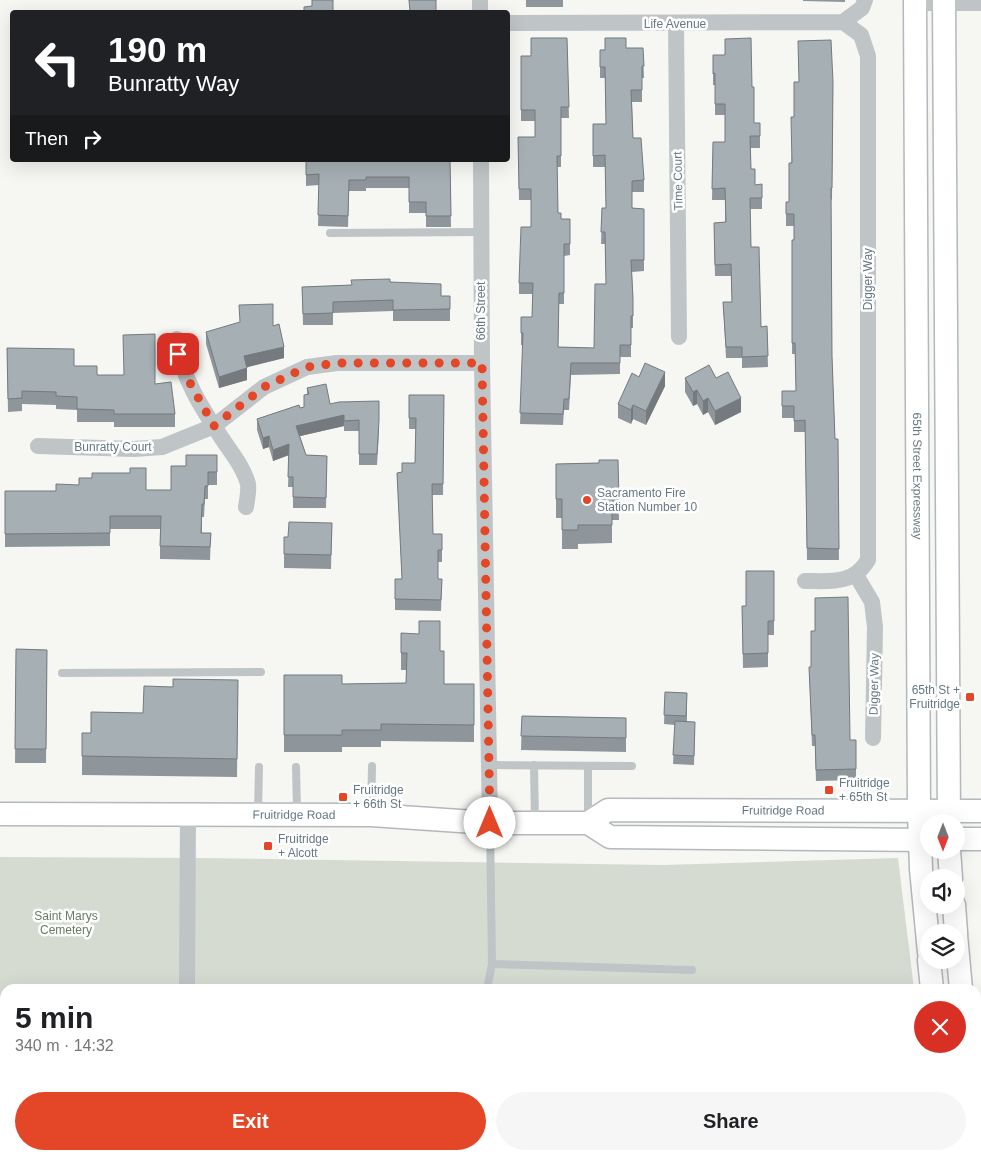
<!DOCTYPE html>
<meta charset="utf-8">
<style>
:root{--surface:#fff;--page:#f6f6f6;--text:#202124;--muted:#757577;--accent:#e34727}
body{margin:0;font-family:Arial,sans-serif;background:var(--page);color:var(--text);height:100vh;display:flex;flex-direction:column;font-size:19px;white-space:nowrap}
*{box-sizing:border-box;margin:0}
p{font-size:16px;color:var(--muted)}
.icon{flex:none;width:28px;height:28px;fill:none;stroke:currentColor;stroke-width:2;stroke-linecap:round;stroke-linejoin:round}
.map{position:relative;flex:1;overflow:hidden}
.panel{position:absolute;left:0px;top:984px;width:981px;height:176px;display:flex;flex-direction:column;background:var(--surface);border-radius:15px 15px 0 0;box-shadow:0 5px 20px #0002}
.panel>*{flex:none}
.guide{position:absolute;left:10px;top:10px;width:500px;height:152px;border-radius:5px;box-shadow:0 5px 20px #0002;background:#202124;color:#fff;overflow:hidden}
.needle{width:32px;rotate:180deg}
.buttons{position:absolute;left:920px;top:814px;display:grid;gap:10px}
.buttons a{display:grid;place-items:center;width:45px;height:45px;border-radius:50%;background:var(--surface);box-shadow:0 5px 20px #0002;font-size:25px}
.pin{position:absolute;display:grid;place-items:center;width:42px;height:42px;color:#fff;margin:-21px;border-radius:10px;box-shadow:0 2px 8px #0006}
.me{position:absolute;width:55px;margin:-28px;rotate:0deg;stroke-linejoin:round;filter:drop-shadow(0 0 4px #0008)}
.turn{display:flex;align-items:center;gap:18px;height:105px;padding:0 15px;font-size:22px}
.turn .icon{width:65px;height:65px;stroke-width:2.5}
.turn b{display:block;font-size:35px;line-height:42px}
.then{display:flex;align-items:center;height:48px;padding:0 15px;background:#0003;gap:10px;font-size:19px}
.round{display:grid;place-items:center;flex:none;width:52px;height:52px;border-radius:26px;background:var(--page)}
.overview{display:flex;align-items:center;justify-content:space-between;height:85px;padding:0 15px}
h1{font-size:30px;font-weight:700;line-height:38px}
.primary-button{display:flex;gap:10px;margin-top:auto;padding:10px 15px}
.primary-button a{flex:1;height:58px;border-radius:30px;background:var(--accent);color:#fff;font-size:20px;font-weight:700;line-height:58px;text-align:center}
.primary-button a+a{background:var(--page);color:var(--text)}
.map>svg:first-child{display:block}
.green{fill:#d6dbd2}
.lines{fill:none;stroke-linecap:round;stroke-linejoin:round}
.secondary-casing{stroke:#b2b8bc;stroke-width:25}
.lane{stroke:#bfc4c7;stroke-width:8}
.street{stroke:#bfc4c7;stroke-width:16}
.secondary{stroke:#fff;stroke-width:22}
.wall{fill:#8f969b}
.shaded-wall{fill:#747a7e}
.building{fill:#a6afb4;stroke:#747a7e}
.route{stroke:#e34727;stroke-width:9;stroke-dasharray:0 16.2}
.poi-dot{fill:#e34727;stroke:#fff;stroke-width:2}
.labels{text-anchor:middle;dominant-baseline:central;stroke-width:5;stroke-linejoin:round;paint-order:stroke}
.street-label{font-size:12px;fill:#657884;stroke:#fff}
.poi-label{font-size:12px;fill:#657884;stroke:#fff;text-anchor:start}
.park-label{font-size:12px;fill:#6a7b64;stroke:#fff}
</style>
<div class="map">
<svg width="981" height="1159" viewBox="0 0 981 1159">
<rect width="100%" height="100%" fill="#f6f6f3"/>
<path class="green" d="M0,857L198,858L663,865L898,858L914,989H5V1155H933V1159H0Z"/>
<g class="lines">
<g class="secondary-casing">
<g id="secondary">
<path id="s1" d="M915,0L919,812L921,869L929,952"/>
<path d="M944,0L949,822"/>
<path id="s2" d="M0,814L371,815L490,823H588L610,837L929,840"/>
<path id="s3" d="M588,823L608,810L981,811"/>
<path d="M956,839H981"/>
<path d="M949,850L951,878"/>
<path d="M954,905L956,932"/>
<path d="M956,935L961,989"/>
<path d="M929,960L932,989"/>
<path d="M976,1146L978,1159"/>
<path d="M948,1155V1159"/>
</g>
</g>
<path class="lane" d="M330,233L481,232
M62,673L261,672
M490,765L632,766
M534,765L535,821
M296,767L297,812
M258,813L259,767
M371,813L372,766
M588,819V766
M492,964L692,970
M487,989L492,964L490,824
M442,1155V1159
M859,1155L860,1159"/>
<path class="street" d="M480,0V12
M915,3H981
M843,22L862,8L865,0
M508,23L843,22
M676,24L679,337
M481,160L482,363L490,823
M177,339C180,377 205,413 225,443C234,456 244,469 248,484C249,491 247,500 246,507
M38,446L134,449L162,447L214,426L264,387L307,367L337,363H482
M856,575L872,602L875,627L873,738
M805,581C831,581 853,585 868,560V56L861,35L843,22
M187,989L188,814
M185,1155V1159"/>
<use href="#secondary" class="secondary"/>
</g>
<path class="wall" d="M526,0H563V7H526Z
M803,0H845V2L803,1Z
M567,38L569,118H561V167H557L558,213L561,219H570V255L564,256V304H559L558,347L594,348L606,284L605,244H601L602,208H606L605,167H593V124H606L605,78H600V50L643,48L644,78H642V102H632L633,138L644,180V192H632V208L644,209V271L632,272L633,299V328H631V357H620V374L571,375L569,410H564L563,425L520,424L523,345H521V317H532L533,294H519V283L531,227V200H519L518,137H535V121H521V56H531Z
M713,55L752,87L754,123H760V148H750L751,169L755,185L762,198V209H750L751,247L761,327L767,326L768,367L742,368V358H726L723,302H732L731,276H715L714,234V223L725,222V200H712L713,142H725V115H715V85H713Z
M833,82L832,199L831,200L832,356L835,439H838L839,560H807L805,432H794V418H782V391H796L795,354H792V240H794V226H786V202H789L794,117Z
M306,160H450L451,227H426V213H409V188H366V191H349L348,227L318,226L319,185L306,186Z
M390,282L441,296H450V321H393V311L333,313V325H303L302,287L352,285Z
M273,326L284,358L247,367V380L219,388L206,344V332Z
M7,348L74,366L97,375L155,384L175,414V427H114V422H77V410L56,409V405L22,404V411L8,412Z
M639,377L665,386L646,425L633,419L631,424L618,418V404Z
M685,378H716L741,412L715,425L708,412L703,415L697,404L693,406L685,392Z
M307,388L330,404L379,431L377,465H359V431H344V426L300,436L306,455L327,456L326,508H293V487H288L289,455L273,461L269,447L263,449L257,430V419L304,407L307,394Z
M409,395H444L443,495H432L433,534H442V562H438V579H442L441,611L395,610V579H402L397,473L402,472L415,463L416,429H409Z
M217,455V485H208V499H205L204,517H202V533H211L210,560L160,559V529H110V546L5,547V491H56L146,490H171L186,466Z
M618,460L619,520H612V543L578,544V549H562V518H556V464L599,463Z
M332,523L331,569L284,568V537H288Z
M774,571V635H768V667L743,668L742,606H746Z
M401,633L440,651L444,684H474V742L381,741V747H342V752H284V675L342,684L406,683V670H401Z
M16,649L47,650L46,763H15Z
M809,667L850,740H856V780L816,781L815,746H812Z
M238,680L237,777L82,775V733H91L143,713L173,687Z
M665,692L687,693V722L695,732L694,765L673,764L675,725L664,724Z
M522,716L626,718V752L521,750Z"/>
<path class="shaded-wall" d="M284,347V358L244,368V356Z
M247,368V380L219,388V377Z
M665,372V386L646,425V411Z
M697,390V404L693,406V392Z
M708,398V412L703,415V401Z
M741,398V412L715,425V411Z
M633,405V419L631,424V410Z
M344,415V426L296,437V426Z
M269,436V447L263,449V438Z
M289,444V455L273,461V450Z"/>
<path class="building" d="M312,0H333V12H304V7L312,6Z
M409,0H436V12H410Z
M531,38H567L569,107H561V156H557L558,213H561V219H570V244H564V293H559L558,347L594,348L595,284H606L605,232H601L602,208H606L605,155L593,156V124H606L605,67H600V50H605V38H626V48H643L644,66H642V90H631L633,138H641L644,180L632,181V208L644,209V260H631L633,299V316H631V345H620V363H571L569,399H564L563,414L520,413L523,333H521V317H532L533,283H519L521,227H531V189H519L518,137H535V110H521V56H531Z
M751,38L752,87H754V123H760V136H750L751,169H755V185L762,184V198H750L751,247H759L761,327L767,326L768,356L742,357V347H726L723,302H732L731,264L715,265L714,223L726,222L725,188L712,189L713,142H725V104H715V73L713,74V55H725V39Z
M831,40L833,82L832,188H831L832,356L835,439H838L839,549L807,548L805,420L794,421V406H782V391H796L795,343H792V240H794V214H786V202H789V163H792L791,117H794V82H799L798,41Z
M306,160H450L451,216H426V202H409V177H366V180H349L348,216L318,215L319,174L306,175Z
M390,279V282L441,284V296H450V309L393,310V300L333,302V313L303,314L302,287L352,285L351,280Z
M273,304V326L279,324L284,347L244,356L247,368L219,377L206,332L240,322L239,305Z
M155,334V384L171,382L175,414H114V410L77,409V397L56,396V392L22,391V398L8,399L7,348L74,349V366H97V375H124L123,335Z
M645,363L665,372L646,411L633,405L631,410L618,404L632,373L639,377Z
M709,365L716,378L728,372L741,398L715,411L708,398L703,401L697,390L693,392L685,378Z
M326,384L330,404L339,402L379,401V420L377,454H359V420L344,421V415L296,426L306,455L327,456L326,498L293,497V477H288L289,444L273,450L269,436L263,438L257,419L299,405L300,408L304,407V395L309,394L307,388Z
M409,395H444L443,484H432L433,534H442V550H438V579H442L441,600L395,599V579H402L397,473L402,472V463H415L416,418H409Z
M186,455H217V472H208V486H205L204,504H202L201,533H211L210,547L160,546L161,516H110V533L5,534V491H56V484L79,485V478H92V473H130V468H146V490H171V466H186Z
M599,460H618L619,501H612V525H578V530H562V499H556V464L599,463Z
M289,522L332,523L331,555L284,554V537H288Z
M746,571H774V621H768V653L743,654L742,606H746Z
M848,597L850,740H856V769L816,770L815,735H812L809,667H811V631H815V598Z
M419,621H440V651H444V684H474V725L381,724V730H342V735H284V675H342V684L406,683L407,653H401V633L419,634Z
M16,649L47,650L46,749H15Z
M173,679L238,680L237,759L82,756V733H91V712L143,713L144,686L173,687Z
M665,692L687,693L686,716L664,715Z
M522,716L626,718V738L521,736Z
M675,721L695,722L694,756L673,755Z"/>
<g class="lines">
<path class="route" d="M178,354L185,374L214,426L264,387L307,367L337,363H482L490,823"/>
</g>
<g class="poi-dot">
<circle cx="587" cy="500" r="5"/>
<rect x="965" y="692" width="10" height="10" rx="2.5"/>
<rect x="824" y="785" width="10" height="10" rx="2.5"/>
<rect x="338" y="792" width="10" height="10" rx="2.5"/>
<rect x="263" y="841" width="10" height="10" rx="2.5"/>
</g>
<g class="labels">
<g class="street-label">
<text x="675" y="24">Life Avenue</text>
<text transform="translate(678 181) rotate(-91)">Time Court</text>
<text transform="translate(868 279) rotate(-90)">Digger Way</text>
<text transform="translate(481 311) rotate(-90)">66th Street</text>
<text x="113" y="447">Bunratty Court</text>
<text stroke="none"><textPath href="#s1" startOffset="476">65th Street Expressway</textPath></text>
<text transform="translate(874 684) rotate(-89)">Digger Way</text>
<text stroke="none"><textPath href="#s3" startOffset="199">Fruitridge Road</textPath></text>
<text stroke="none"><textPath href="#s2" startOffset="294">Fruitridge Road</textPath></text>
</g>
<g class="poi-label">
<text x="597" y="493">Sacramento Fire<tspan x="597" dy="14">Station Number 10</tspan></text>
<text x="960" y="690" text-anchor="end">65th St +<tspan x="960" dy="14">Fruitridge</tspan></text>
<text x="839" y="783">Fruitridge<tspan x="839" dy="14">+ 65th St</tspan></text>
<text x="353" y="790">Fruitridge<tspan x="353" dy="14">+ 66th St</tspan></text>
<text x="278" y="839">Fruitridge<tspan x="278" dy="14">+ Alcott</tspan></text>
</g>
<g class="park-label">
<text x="66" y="916">Saint Marys<tspan x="66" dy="14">Cemetery</tspan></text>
</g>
</g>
</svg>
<div class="buttons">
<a><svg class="needle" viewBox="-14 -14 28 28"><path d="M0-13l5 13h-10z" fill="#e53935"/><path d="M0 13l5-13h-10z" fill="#757577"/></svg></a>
<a><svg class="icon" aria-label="sound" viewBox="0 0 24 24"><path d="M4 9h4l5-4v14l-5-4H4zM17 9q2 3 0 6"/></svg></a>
<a><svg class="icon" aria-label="layers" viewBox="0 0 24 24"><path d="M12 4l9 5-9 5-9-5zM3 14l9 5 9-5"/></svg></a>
</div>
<div class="pin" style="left:178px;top:354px;background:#d93025"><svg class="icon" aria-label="arrive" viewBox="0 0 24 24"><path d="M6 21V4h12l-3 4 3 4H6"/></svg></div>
<svg class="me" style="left:490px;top:823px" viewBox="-20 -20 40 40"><circle r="19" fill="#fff"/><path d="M0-13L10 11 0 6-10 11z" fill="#e34727"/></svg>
<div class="guide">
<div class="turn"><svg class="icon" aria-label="left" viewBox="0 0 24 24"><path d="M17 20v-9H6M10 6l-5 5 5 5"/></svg><div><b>190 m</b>Bunratty Way</div></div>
<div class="then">Then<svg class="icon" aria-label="right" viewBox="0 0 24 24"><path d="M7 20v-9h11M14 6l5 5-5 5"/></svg></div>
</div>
<section class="panel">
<div class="overview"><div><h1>5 min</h1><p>340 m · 14:32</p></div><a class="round" style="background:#d93025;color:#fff"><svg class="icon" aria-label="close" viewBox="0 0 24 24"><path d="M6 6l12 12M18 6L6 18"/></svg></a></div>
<div class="primary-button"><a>Exit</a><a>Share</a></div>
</section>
</div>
